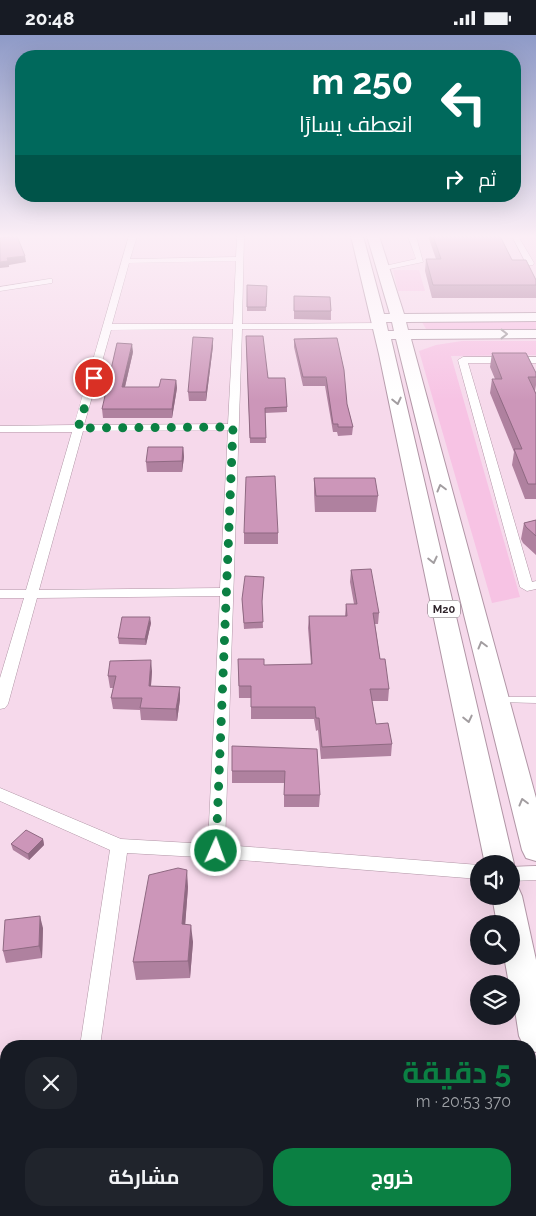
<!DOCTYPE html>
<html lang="ar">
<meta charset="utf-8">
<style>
:root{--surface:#171b24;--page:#20242c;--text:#f1f3f6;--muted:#9ea1a6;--accent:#0b8043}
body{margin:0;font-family:Raleway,Cairo,sans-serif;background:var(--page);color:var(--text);direction:rtl;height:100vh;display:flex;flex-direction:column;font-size:19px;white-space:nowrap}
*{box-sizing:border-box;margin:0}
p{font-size:16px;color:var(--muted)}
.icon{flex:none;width:28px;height:28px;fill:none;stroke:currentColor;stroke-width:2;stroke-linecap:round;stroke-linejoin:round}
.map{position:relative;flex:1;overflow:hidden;direction:ltr}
.details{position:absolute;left:0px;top:1005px;width:536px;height:176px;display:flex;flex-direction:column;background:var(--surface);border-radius:20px 20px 0 0;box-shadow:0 5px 20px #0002;direction:rtl}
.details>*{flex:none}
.hud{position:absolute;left:15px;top:15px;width:506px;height:152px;border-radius:20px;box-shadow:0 5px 20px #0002;direction:rtl;background:#00695c;color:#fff;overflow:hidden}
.fabs{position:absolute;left:470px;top:820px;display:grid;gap:10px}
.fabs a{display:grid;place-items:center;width:50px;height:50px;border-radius:50%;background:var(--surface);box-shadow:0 5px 20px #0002;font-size:25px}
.pin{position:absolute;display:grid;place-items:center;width:42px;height:42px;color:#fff;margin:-21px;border:2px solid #fff;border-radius:50%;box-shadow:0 1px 5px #0007}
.me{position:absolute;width:55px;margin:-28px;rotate:2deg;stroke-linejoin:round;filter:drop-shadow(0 0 4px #0008)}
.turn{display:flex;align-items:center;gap:18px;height:105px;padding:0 25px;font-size:22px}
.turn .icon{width:65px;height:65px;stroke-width:2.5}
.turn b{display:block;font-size:35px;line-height:42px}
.then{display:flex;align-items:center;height:48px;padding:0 25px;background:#0003;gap:10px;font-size:19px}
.round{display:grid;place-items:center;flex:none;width:52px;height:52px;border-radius:20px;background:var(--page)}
.summary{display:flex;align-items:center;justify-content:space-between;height:85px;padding:0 25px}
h1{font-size:30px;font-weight:700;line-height:38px;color:var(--accent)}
.primary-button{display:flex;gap:10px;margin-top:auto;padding:10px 25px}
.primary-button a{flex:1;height:58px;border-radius:20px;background:var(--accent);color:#fff;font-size:20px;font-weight:700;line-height:58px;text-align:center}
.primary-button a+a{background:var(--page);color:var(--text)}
.status{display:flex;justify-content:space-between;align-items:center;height:35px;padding:0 25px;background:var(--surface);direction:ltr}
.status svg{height:14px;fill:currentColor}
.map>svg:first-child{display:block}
.green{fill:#f7c3e4}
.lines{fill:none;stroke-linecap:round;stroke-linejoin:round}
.service-casing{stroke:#b196a6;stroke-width:1}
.minor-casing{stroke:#b196a6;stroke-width:1}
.primary-casing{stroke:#b196a6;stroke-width:2}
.service{fill:#fff;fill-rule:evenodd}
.minor{fill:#fff;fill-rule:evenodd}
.primary{fill:#fff;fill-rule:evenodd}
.wall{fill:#af819f}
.shaded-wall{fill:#8f6982}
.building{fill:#cc96b9;stroke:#8f6982}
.oneway{stroke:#a29da0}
.route{stroke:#0b8043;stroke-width:9;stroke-dasharray:0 16.2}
.labels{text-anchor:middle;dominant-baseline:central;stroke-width:4;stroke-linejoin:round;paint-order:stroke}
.shield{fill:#fff;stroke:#6e666b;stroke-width:1}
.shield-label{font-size:11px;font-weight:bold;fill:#30252c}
</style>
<div class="status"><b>20:48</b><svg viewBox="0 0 49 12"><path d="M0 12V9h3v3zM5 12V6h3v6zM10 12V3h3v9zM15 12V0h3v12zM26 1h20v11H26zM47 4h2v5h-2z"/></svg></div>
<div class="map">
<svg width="536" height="1181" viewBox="0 0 536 1181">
<rect width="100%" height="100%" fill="#f6d9eb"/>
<path class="green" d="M393,235H419L425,256H398Z
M536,286V294H426L422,287Z
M462,306H536V320L451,321L520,562L492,568L419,316L436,310Z"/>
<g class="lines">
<g class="service-casing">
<path id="service" d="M501,662H536V668L498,667L497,665L498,663Z"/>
</g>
<g class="minor-casing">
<path id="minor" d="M129,201H137L130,224L236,222L237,201H244L242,289L380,288L384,291L380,294H242L225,810L479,830V844L216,823L127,818L100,1011H80L110,815L0,766V753L121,804L208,809L220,561L37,563L8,669L5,673L0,674V643L24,563H0V555H26L72,397H0V391L74,390ZM236,226L233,289H112L129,228ZM233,294L228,389L84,390L111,295ZM228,395L220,553L39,555L83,396Z
M408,201H416L423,227L380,236V232L416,224Z
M512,201H518L534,228L533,230H527Z
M49,244H52V248L0,256V252Z
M536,322V328H468L532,547L536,546V554L527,556L520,552L458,325L463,322Z
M536,831V845L511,846V832Z
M4,1117L6,1118V1169L0,1172V1118Z
M55,1175H79L78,1181H54Z"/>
</g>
<g class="primary-casing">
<path id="primary" d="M351,201H363L384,279H390L367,201H379L404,279L536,278V286L406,287L408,295H536V303L411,304L536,763V826L526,823L522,815L396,304H391L514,829L511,835V829H485L379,319ZM386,287H392L394,296H388Z
M511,850L518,852L522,861L536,925V1017L530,1015V1011H524L519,1001L511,949H509L504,921H511V889H497L492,861H511Z"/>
</g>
<use href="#service" class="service"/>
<use href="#minor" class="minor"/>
<use href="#primary" class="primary"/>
</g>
<path class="wall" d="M428,201H500L512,225L536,245V263H432L425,236L426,224H436Z
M247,250L267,251L266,276H247Z
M294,261L331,276V285L294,284Z
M246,301L268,343L287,372V377L265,378L266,408H250Z
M294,304L347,369L353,392L352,400L338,401L337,397H333L325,351H303L294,312Z
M213,311L206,366H189L188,357Z
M133,317L125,352H159L176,345L177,353L172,383H103L102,374Z
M492,318L536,338V350L535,356L536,359V464H525L512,430L514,417L490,358L492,344H495L490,332Z
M183,412L184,422L182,437H147L146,427Z
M314,443L378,461L376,477H315L314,458Z
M536,485V520L523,508L521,504L524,488Z
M244,498H278V509H244Z
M351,535L379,578L378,589H375L380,624L389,654L388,666H372L376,689L392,709L391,721L321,724L318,695L316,696L314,684H251V663H239L238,624L264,630L311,629L308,593L309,581H345L346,569H354L350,547Z
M264,542L262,569L263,593L244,594L242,564Z
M151,588L146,610L119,609L118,603Z
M152,636L151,651L180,652V664L177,686L141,685L140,675L113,674L111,663L113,653H110L108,641Z
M317,714L320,760L319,772H284V748H232V736Z
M43,804L44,810L29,825L13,815L11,809Z
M188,852L185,889L193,907L190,943L136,945L133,927Z
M43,893L42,923L6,928L3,916Z"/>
<path class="shaded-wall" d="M25,221L26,227L9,230V232L0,233V227L7,223Z
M213,303V311L206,366V357Z
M132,309L133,317L123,360L122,352Z
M176,345L177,353L172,383V374Z
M183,412L184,422L182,437V426Z
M150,582L151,588L146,610L145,604Z
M151,625L152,636L150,663L149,651Z
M180,652V664L177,686L176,674Z
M43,804L44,810L29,825L28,819Z
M187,835L188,852L184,906L182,889Z
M40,881L43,893L42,923L39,911Z
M191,890L193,907L190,943L188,926Z"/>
<path class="building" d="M17,201L25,221L7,223L8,226L0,227V203Z
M433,201H500L512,225H526L536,245V250H433L426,224H441Z
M247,250L267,251L266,272H247Z
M294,261L330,262L331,276H294Z
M246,301H263L268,343H285L287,372L265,373L266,403H250Z
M193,302L213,303L206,357H188Z
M337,303L344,335L347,369L353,392H338V389H333L326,342H303L294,304Z
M117,308L132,309L122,352H159L161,344L176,345L172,374H102Z
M492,318H526L536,338V342H528L536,359V449H528L514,414H522L492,344H502Z
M148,412H183L182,426L146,427Z
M275,441L278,498H244L246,442Z
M314,443H375L378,461H316Z
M536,485V501L526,492L524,488Z
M371,534L379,578H373L380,624H385L389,654H370L376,689L388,688L392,709L322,712L319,683H316L315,672H251V651H239L238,624H264V630L312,629L309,581H347L346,569H357L351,535Z
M245,541L264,542L262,566L263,587L244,588L242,564Z
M122,582H150L145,604L118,603Z
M151,625L149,651L180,652L176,674L140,673L142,663H111L116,641H108L110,626Z
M232,711L317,714L320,760H284L285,736H232Z
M26,795L43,804L28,819L11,809Z
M178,833L187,835L182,889L191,890L188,926L133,927L149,840Z
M40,881L39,911L3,916L5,885Z"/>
<defs><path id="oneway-chevron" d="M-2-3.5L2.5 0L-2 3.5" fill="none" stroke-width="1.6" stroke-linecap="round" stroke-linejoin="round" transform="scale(1.25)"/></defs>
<g class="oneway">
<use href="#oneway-chevron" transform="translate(504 299)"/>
<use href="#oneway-chevron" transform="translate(397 366) rotate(77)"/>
<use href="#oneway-chevron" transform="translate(441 453) rotate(-105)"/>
<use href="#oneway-chevron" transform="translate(433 525) rotate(77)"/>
<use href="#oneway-chevron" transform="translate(482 610) rotate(-105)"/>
<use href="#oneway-chevron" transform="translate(468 684) rotate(77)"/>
<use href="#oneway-chevron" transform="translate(523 767) rotate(-105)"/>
</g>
<linearGradient id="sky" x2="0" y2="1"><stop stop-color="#8e9ac7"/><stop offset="0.55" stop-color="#fbeef6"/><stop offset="1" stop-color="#fbeef6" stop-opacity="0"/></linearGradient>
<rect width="536" height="366" fill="url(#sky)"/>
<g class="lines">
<path class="route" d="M94,343L78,393L233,392L216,816"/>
</g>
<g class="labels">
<rect class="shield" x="428" y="565.5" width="32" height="17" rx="4"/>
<g class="shield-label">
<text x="444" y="574">M20</text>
</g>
</g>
</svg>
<div class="fabs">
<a><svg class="icon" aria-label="sound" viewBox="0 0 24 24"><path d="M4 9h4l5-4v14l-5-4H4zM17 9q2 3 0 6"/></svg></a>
<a><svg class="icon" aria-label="search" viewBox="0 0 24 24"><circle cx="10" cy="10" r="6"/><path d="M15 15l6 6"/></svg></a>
<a><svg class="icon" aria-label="layers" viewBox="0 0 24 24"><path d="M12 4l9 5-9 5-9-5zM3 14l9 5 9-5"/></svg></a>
</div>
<div class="pin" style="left:94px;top:343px;background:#d93025"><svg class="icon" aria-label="arrive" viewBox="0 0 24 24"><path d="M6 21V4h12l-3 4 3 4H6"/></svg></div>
<svg class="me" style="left:216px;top:816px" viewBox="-20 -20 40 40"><circle r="17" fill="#0b8043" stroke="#fff" stroke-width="3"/><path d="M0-11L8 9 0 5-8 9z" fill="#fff"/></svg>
<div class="hud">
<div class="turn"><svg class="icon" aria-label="left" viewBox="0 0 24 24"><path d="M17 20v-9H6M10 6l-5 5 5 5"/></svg><div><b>250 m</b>انعطف يسارًا</div></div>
<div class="then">ثم<svg class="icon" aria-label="right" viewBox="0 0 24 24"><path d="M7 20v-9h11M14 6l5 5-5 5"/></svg></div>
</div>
<section class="details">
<div class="summary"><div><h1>5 دقيقة</h1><p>370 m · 20:53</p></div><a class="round"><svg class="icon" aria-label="close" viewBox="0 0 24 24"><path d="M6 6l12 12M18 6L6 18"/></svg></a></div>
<div class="primary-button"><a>خروج</a><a>مشاركة</a></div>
</section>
</div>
